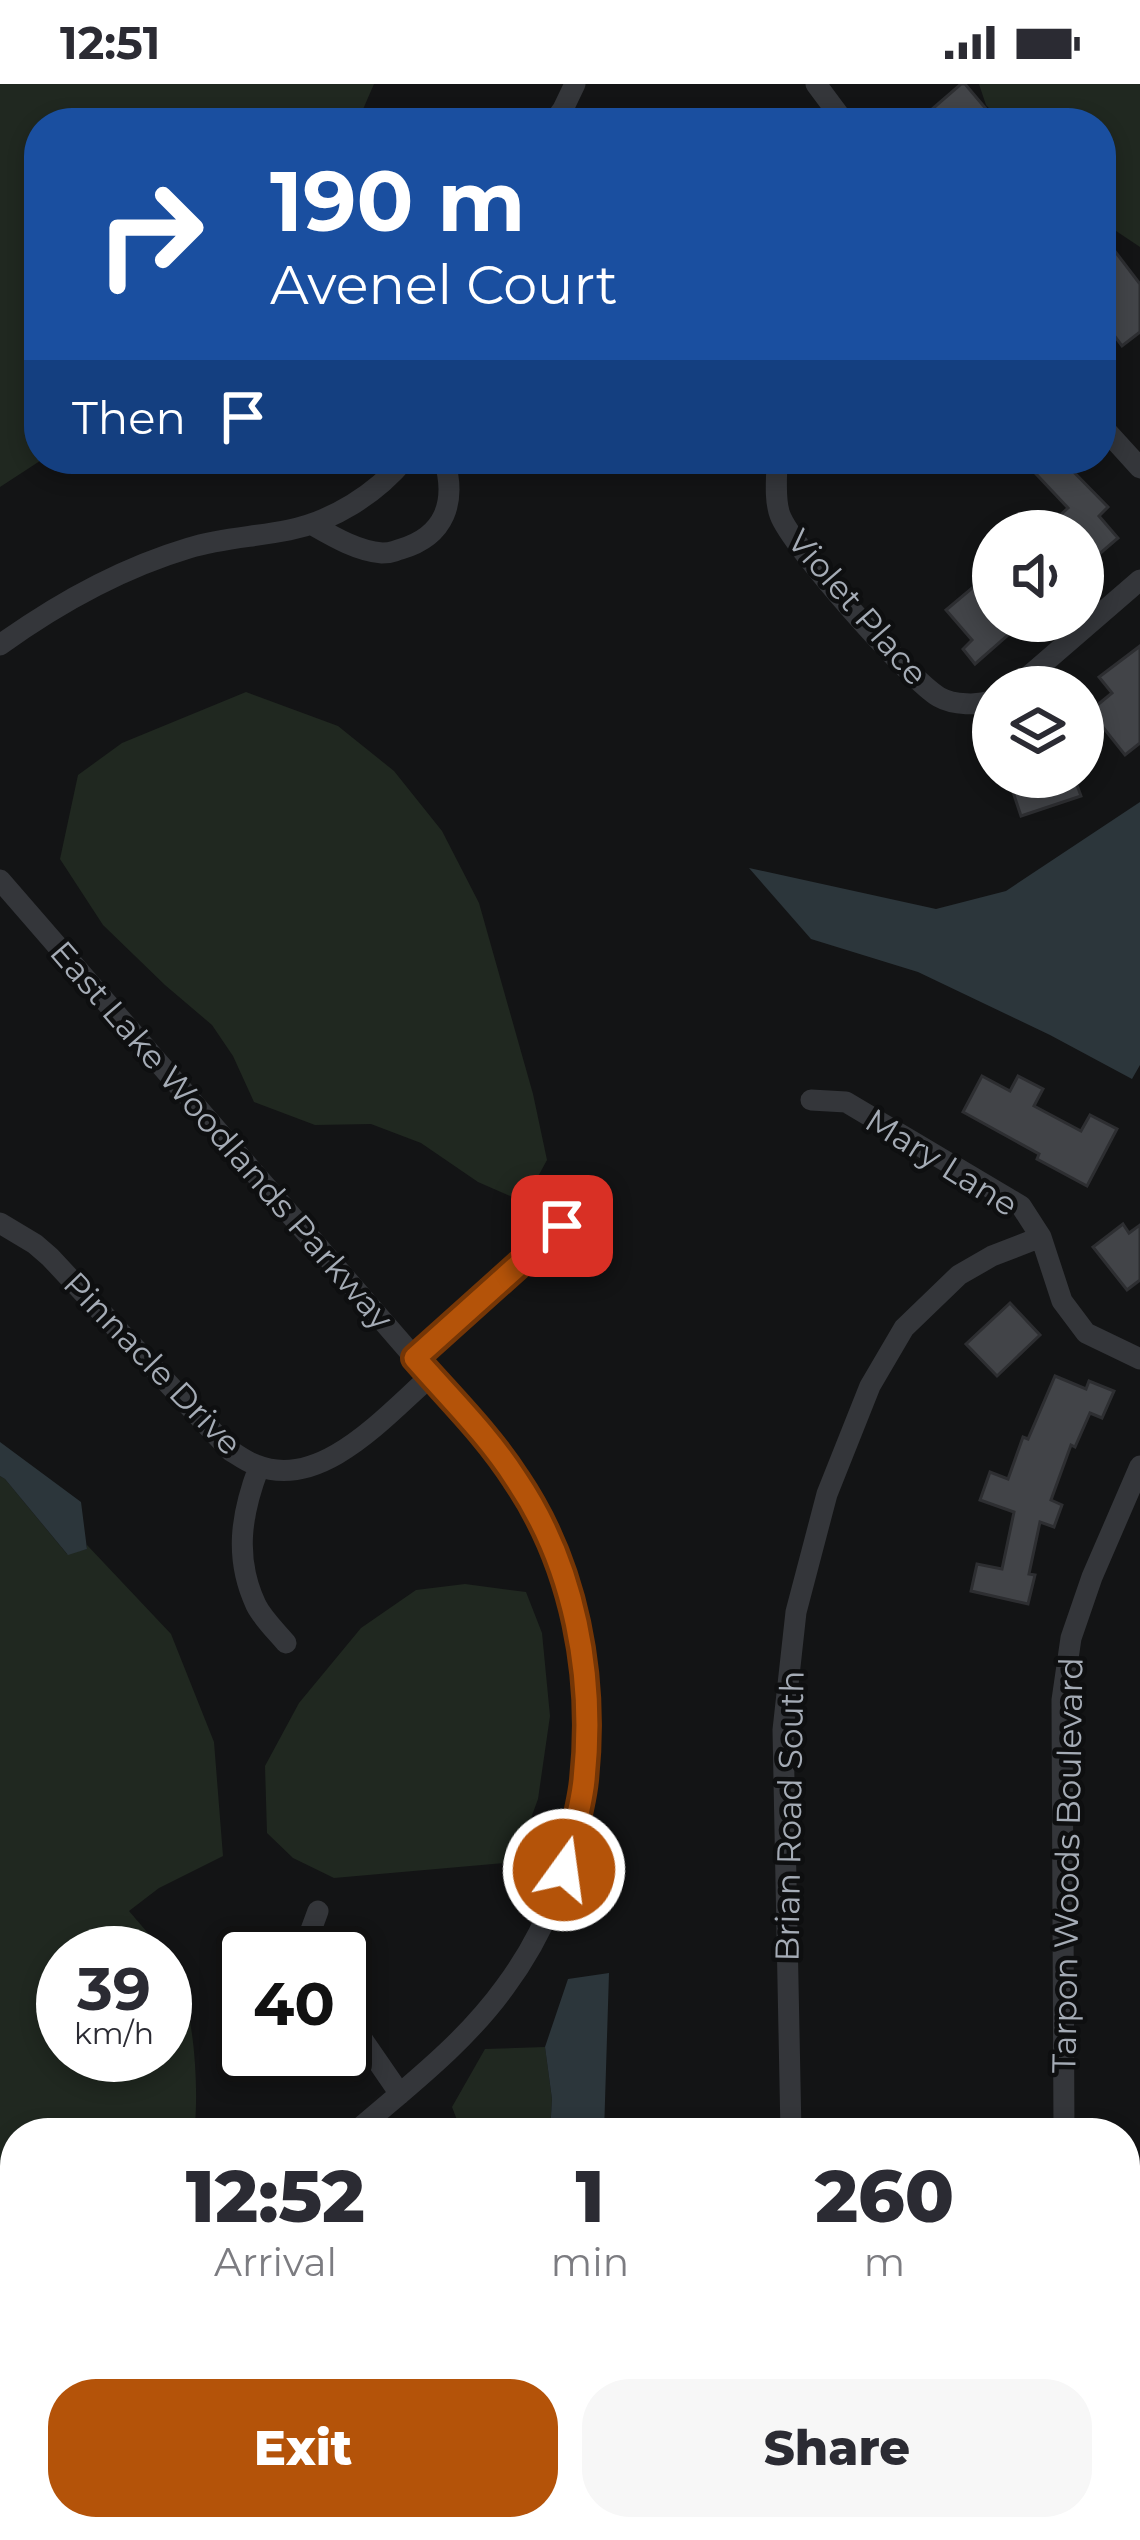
<!DOCTYPE html>
<style>
:root{--surface:#fff;--page:#f7f7f7;--text:#2b2b33;--muted:#7c7c81;--accent:#b45309}
body{margin:0;font-family:Montserrat,sans-serif;background:var(--page);color:var(--text);height:100vh;display:flex;flex-direction:column;font-size:45px;white-space:nowrap}
*{box-sizing:border-box;margin:0}
p{font-size:39px;color:var(--muted)}
.icon{flex:none;width:66px;height:66px;fill:none;stroke:currentColor;stroke-width:2;stroke-linecap:round;stroke-linejoin:round}
.map{position:relative;flex:1;overflow:hidden}
.panel{position:absolute;left:0px;top:2034px;width:1140px;height:423px;display:flex;flex-direction:column;background:var(--surface);border-radius:48px 48px 0 0;box-shadow:0 6px 18px #0003}
.panel>*{flex:none}
.guide{position:absolute;left:24px;top:24px;width:1092px;height:366px;border-radius:48px;box-shadow:0 6px 18px #0003;background:#1a4fa0;color:#fff;overflow:hidden}
.fabs{position:absolute;left:972px;top:426px;display:grid;gap:24px}
.fabs a{display:grid;place-items:center;width:132px;height:132px;border-radius:50%;background:var(--surface);box-shadow:0 6px 18px #0003;font-size:60px}
.speed{position:absolute;left:36px;top:1842px;display:flex;gap:24px;font-size:60px;font-weight:700;text-align:center}
.speed>*{display:grid;place-content:center;width:156px;height:156px;border-radius:50%;background:var(--surface);box-shadow:0 6px 18px #0003;line-height:1}
.speed small{font-size:30px;font-weight:400}
.speed .limit{border:6px solid #111;border-radius:18px;background:#fff;color:#111}
.pin{position:absolute;display:grid;place-items:center;width:102px;height:102px;color:#fff;margin:-51px;border-radius:24px;box-shadow:0 6px 18px #0006}
.me{position:absolute;width:132px;margin:-66px;rotate:14deg;stroke-linejoin:round;filter:drop-shadow(0 0 9px #0008)}
.turn{display:flex;align-items:center;gap:42px;height:252px;padding:0 48px;font-size:54px}
.turn .icon{width:156px;height:156px;stroke-width:2.5}
.turn b{display:block;font-size:84px;line-height:102px}
.then{display:flex;align-items:center;height:114px;padding:0 48px;background:#0003;gap:24px;font-size:45px}
.eta{display:flex;justify-content:space-evenly;align-items:center;height:204px;text-align:center}
.eta b{font-size:72px;font-weight:800;line-height:84px}
.cta{display:flex;gap:24px;margin-top:auto;padding:24px 48px}
.cta a{flex:1;height:138px;border-radius:48px;background:var(--accent);color:#fff;font-size:48px;font-weight:800;line-height:138px;text-align:center}
.cta a+a{background:var(--page);color:var(--text)}
.status{display:flex;justify-content:space-between;align-items:center;height:84px;padding:0 60px;background:var(--surface);direction:ltr}
.status svg{height:33px;fill:currentColor}
.map>svg:first-child{display:block}
.green{fill:#202820}
.water{fill:#2c363b}
.building{fill:#424448;stroke:#2d2e31;stroke-width:3}
.lines{fill:none;stroke-linecap:round;stroke-linejoin:round}
.minor{stroke:#34363a;stroke-width:21}
.route-casing{stroke:#753606;stroke-width:30}
.route{stroke:#b45309;stroke-width:21}
.labels{text-anchor:middle;dominant-baseline:central;stroke-width:9;stroke-linejoin:round;paint-order:stroke}
.street-label{font-size:33px;fill:#a5acb6;stroke:#0e0f10}
</style>
<div class="status"><b>12:51</b><svg viewBox="0 0 49 12"><path d="M0 12V9h3v3zM5 12V6h3v6zM10 12V3h3v9zM15 12V0h3v12zM26 1h20v11H26zM47 4h2v5h-2z"/></svg></div>
<div class="map">
<svg width="1140" height="2456" viewBox="0 0 1140 2456">
<rect width="100%" height="100%" fill="#131415"/>
<path class="green" d="M0,0H374L357,39H39V375H43L0,403Z
M979,0H1140V163L1101,137V39H1003L986,21Z
M246,608L338,642L394,687L442,747L479,819L533,1010L547,1076L524,1118L478,1098L421,1059L371,1040L315,1041L254,1018L233,972L212,941L165,901L103,841L60,775L78,691L122,659Z
M0,1392L5,1395L67,1470L87,1465V1461L171,1550L214,1658L223,1772L159,1804L129,1827L165,1869H63V1971H165V1869C194,1901 200,2006 194,2049H15V2229H0Z
M465,1500L526,1508L542,1549L550,1632L538,1715L515,1778L334,1794L293,1774L267,1749L265,1682L299,1619L361,1544L416,1506Z
M545,1963L552,2015L550,2049H462L452,2023L485,1965Z
M456,2442H761L768,2456H443Z"/>
<path class="water" d="M1140,718V981L1132,995L1050,951L918,888L811,855L749,784L936,825L1006,807Z
M0,1358L81,1418L87,1465L68,1471L5,1395L0,1392Z
M609,1889L604,2049H550L552,2015L545,1963L568,1895Z"/>
<path class="building" d="M961,0H965L998,39H916Z
M1101,149L1140,200V248L1122,262L1101,234Z
M1022,375H1061L1108,423L1099,432L1118,454L1083,484V447H1043L1068,424Z
M978,499L993,516V537H1024L975,580L963,565L972,556L946,526Z
M1140,562V659L1125,671L1090,627L1112,609L1099,593Z
M1008,693H1074L1081,712L1021,732Z
M982,992L1010,1007L1018,992L1043,1005L1034,1022L1081,1047L1090,1031L1117,1045L1087,1102L1037,1075L1039,1070L963,1028Z
M1123,1140L1129,1149L1140,1141V1196L1127,1206L1093,1163Z
M1010,1219L1040,1251L997,1292L966,1260Z
M1055,1292L1086,1305L1089,1297L1114,1307L1102,1334L1090,1329L1075,1363L1071,1361L1051,1416L1062,1421L1054,1443L1040,1438L1029,1490L1035,1491L1028,1520L971,1507L977,1480L1002,1485L1014,1428L980,1416L990,1388L1008,1395L1023,1353L1028,1355Z
M1140,2414V2456H1125V2418Z"/>
<g class="lines">
<path class="minor" d="M816,0L845,39
M553,39L563,25L575,0
M1101,341L1140,384
M777,375C777,392 774,415 780,431C791,462 910,596 939,613C953,621 979,622 993,616
M311,440C332,452 357,467 382,469C392,469 391,468 401,465C445,452 457,418 444,375
M0,561C57,520 122,484 189,464C221,454 255,453 289,446C333,437 376,410 405,375
M1016,603L1140,496
M0,796L499,1371C531,1414 559,1466 572,1518C605,1645 584,1797 505,1903C463,1961 407,2003 354,2049
M811,1016L846,1018L1021,1122L1041,1153L1062,1217L1086,1249L1140,1275
M0,1139L35,1160L50,1173L231,1367C239,1372 247,1378 256,1381C321,1408 387,1330 431,1292
M415,1274L562,1142
M259,1383C241,1430 234,1474 256,1521C263,1535 276,1547 286,1559
M313,1869L311,1846L318,1827
M345,1930L400,2010
M791,2049L783,1646L796,1528L827,1410L870,1302L904,1244L959,1191L992,1172L1041,1153
M1064,2049L1062,1616L1071,1554L1092,1493L1140,1382
M1125,2284L1140,2307
M0,2299L15,2292
M894,2442L903,2456
M102,2456L129,2442"/>
</g>
<g class="lines">
<g class="route-casing">
<path id="route" d="M562,1142L415,1274C449,1313 488,1351 516,1395C575,1482 595,1592 584,1696C581,1726 571,1756 564,1786"/>
</g>
<use href="#route" class="route"/>
</g>
<g class="labels">
<g class="street-label">
<text transform="translate(858 523) rotate(49)">Violet Place</text>
<text transform="translate(222 1051) rotate(49)">East Lake Woodlands Parkway</text>
<text transform="translate(942 1078) rotate(32)">Mary Lane</text>
<text transform="translate(153 1279) rotate(46)">Pinnacle Drive</text>
<text transform="translate(789 1732) rotate(-89)">Brian Road South</text>
<text transform="translate(1067 1781) rotate(-89)">Tarpon Woods Boulevard</text>
</g>
</g>
</svg>
<div class="fabs">
<a><svg class="icon" aria-label="sound" viewBox="0 0 24 24"><path d="M4 9h4l5-4v14l-5-4H4zM17 9q2 3 0 6"/></svg></a>
<a><svg class="icon" aria-label="layers" viewBox="0 0 24 24"><path d="M12 4l9 5-9 5-9-5zM3 14l9 5 9-5"/></svg></a>
</div>
<div class="speed"><div>39<small>km/h</small></div><div class="limit">40</div></div>
<div class="pin" style="left:562px;top:1142px;background:#d93025"><svg class="icon" aria-label="arrive" viewBox="0 0 24 24"><path d="M6 21V4h12l-3 4 3 4H6"/></svg></div>
<svg class="me" style="left:564px;top:1786px" viewBox="-20 -20 40 40"><circle r="17" fill="#b45309" stroke="#fff" stroke-width="3"/><path d="M0-11L8 9 0 5-8 9z" fill="#fff"/></svg>
<div class="guide">
<div class="turn"><svg class="icon" aria-label="right" viewBox="0 0 24 24"><path d="M7 20v-9h11M14 6l5 5-5 5"/></svg><div><b>190 m</b>Avenel Court</div></div>
<div class="then">Then<svg class="icon" aria-label="arrive" viewBox="0 0 24 24"><path d="M6 21V4h12l-3 4 3 4H6"/></svg></div>
</div>
<section class="panel">
<div class="eta">
<div><b>12:52</b><p>Arrival</p></div>
<div><b>1</b><p>min</p></div>
<div><b>260</b><p>m</p></div>
</div>
<div class="cta"><a>Exit</a><a>Share</a></div>
</section>
</div>
